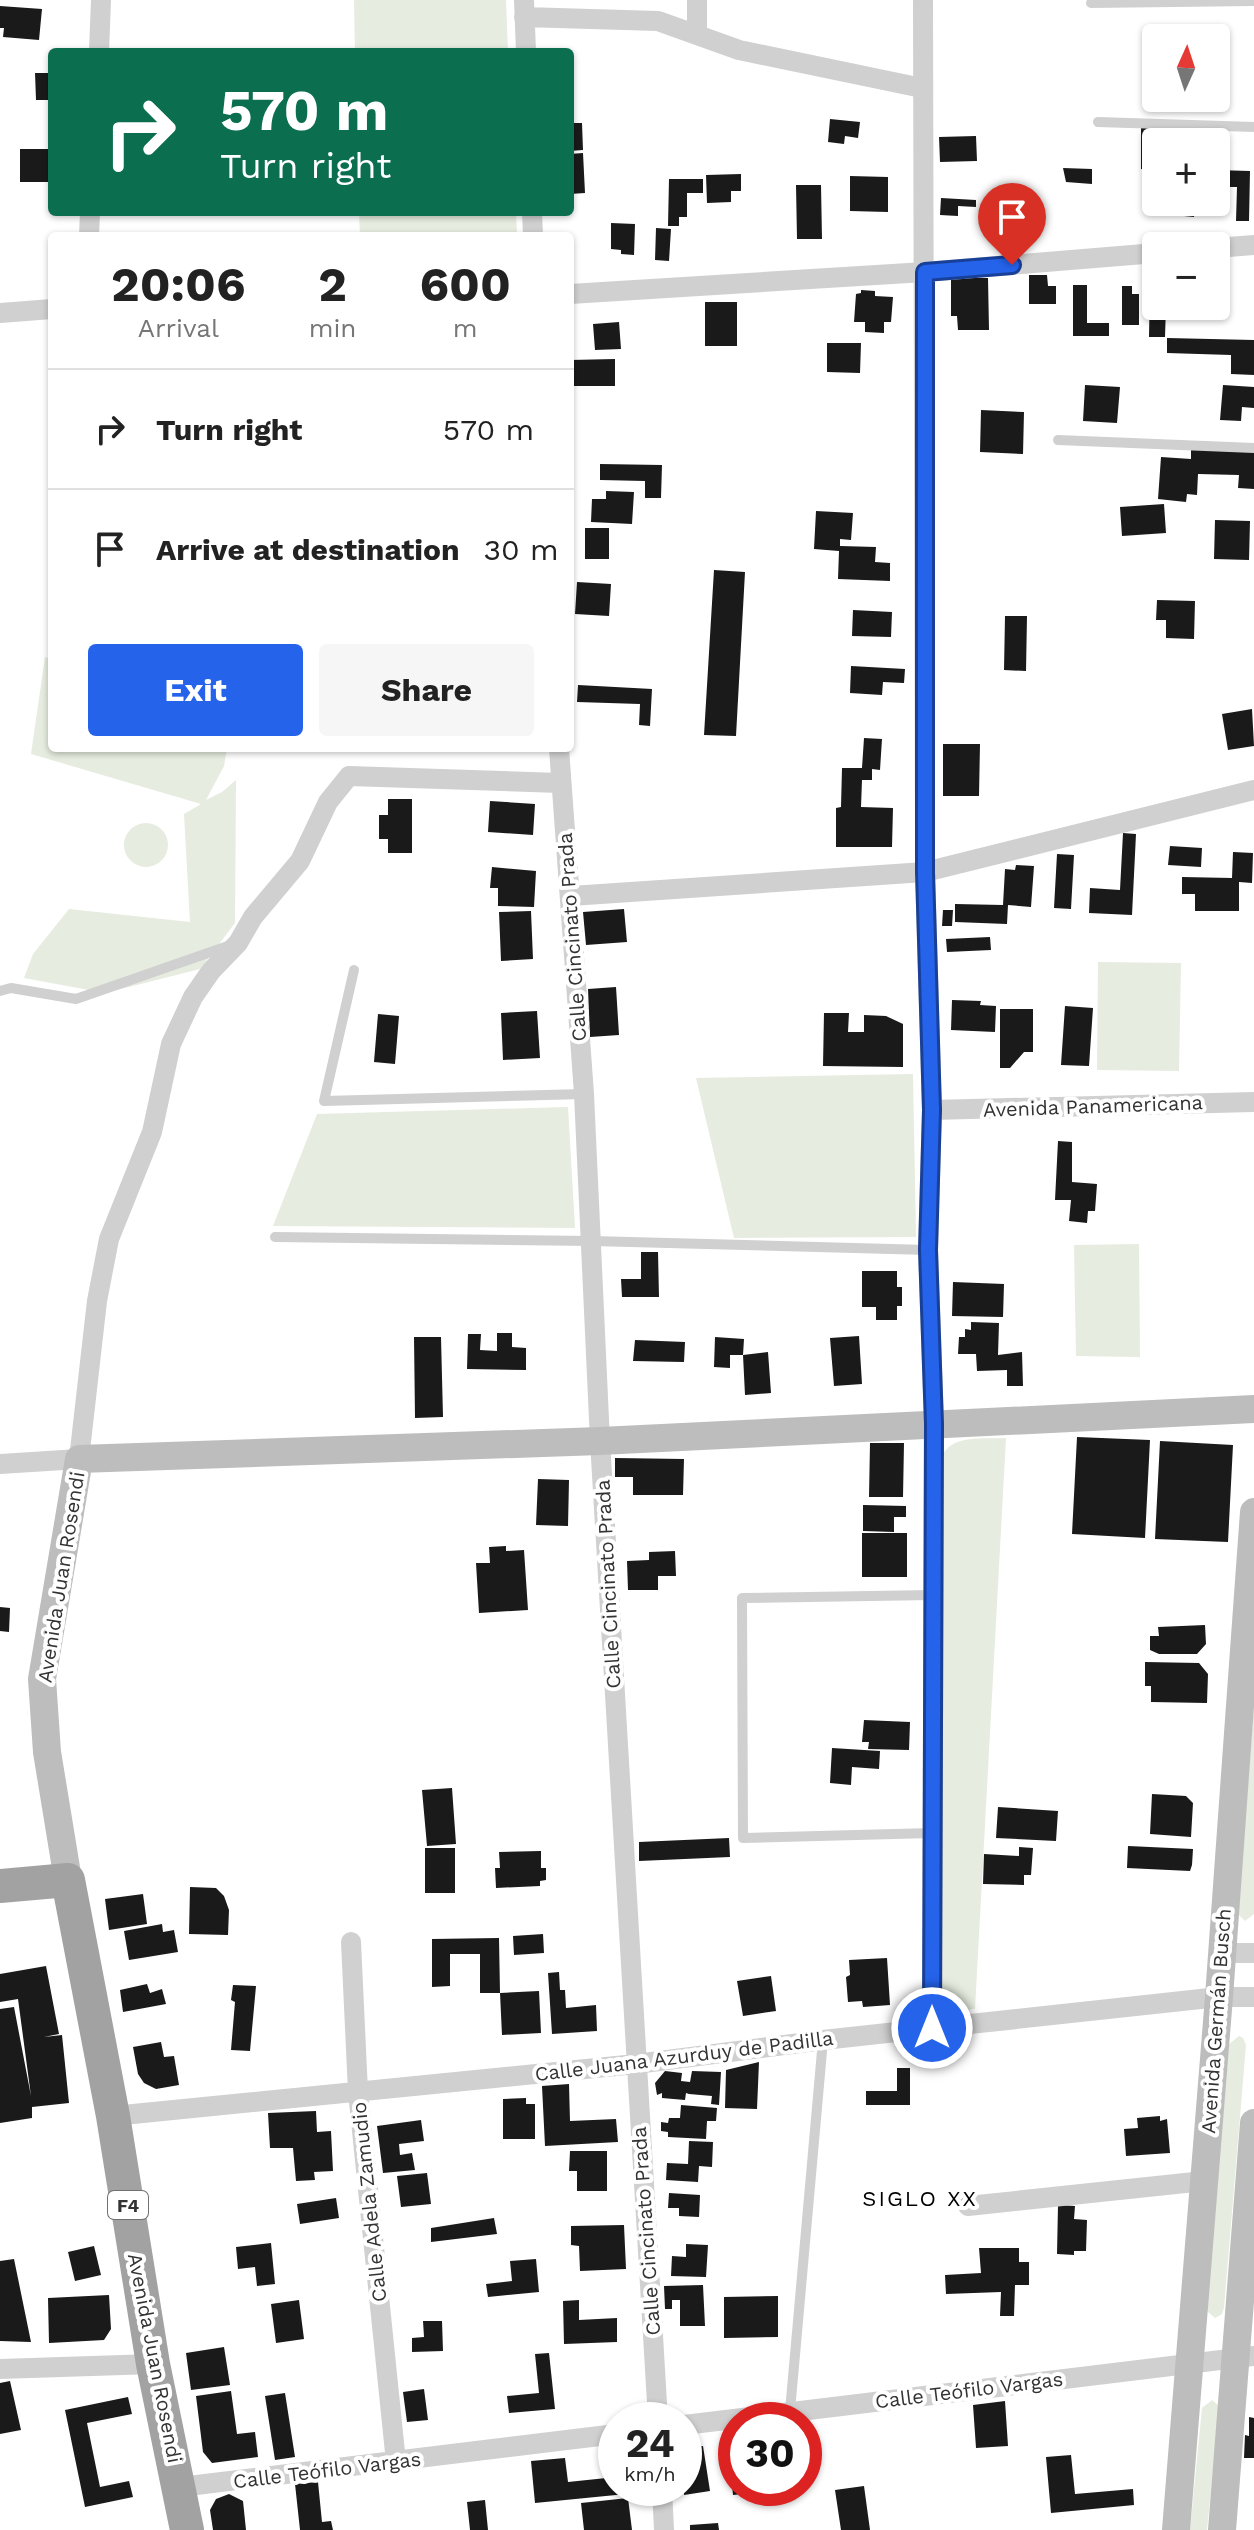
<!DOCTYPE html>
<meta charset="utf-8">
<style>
:root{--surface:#fff;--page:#f6f6f6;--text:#222;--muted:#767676;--line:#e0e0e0;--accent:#2563eb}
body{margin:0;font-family:"Work Sans",sans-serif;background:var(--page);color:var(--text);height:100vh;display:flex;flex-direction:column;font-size:30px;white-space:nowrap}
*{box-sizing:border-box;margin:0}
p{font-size:26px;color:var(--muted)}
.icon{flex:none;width:44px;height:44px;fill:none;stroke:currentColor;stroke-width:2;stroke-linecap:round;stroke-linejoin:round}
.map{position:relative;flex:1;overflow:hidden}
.details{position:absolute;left:48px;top:232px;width:526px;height:520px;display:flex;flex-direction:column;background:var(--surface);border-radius:8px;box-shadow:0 2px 6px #0004}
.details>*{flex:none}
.guide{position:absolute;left:48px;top:48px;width:526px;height:168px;border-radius:8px;box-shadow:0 2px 6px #0004;background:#0b6e4f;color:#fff;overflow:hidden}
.needle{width:52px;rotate:3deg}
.controls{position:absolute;left:1142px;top:24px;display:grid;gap:16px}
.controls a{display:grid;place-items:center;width:88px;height:88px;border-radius:8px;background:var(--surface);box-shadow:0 2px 6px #0004;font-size:40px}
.speed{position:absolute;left:598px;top:2402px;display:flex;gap:16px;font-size:40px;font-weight:700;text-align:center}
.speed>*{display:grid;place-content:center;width:104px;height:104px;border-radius:50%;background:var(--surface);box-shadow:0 2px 6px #0004;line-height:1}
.speed small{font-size:20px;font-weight:400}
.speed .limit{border:12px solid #d22;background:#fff;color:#111}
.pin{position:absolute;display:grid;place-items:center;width:68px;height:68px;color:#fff;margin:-82px -34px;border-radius:50% 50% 50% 0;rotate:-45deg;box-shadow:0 0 8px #0007}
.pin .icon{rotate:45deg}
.me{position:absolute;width:88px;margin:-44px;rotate:0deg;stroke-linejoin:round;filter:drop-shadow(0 0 6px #0008)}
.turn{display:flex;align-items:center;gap:28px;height:168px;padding:0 40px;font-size:36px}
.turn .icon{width:104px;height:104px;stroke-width:2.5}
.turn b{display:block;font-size:56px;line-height:68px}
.eta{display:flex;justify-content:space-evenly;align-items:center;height:136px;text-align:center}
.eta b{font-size:48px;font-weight:700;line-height:56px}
.cta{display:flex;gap:16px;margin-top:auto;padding:16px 40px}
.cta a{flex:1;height:92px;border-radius:8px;background:var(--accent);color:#fff;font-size:32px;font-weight:700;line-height:92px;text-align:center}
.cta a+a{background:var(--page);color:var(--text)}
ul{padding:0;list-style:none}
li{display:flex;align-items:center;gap:24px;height:120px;padding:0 40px;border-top:2px solid var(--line)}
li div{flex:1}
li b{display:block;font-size:30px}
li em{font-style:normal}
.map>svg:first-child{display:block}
.green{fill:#e6ecdf}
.building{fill:#1a1a1a}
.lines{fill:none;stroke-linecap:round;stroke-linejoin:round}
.service{stroke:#d0d0d0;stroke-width:10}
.minor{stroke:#d0d0d0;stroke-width:20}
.secondary{stroke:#bdbdbd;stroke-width:28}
.trunk{stroke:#a2a2a2;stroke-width:34}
.route-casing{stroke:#184099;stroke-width:20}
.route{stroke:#2563eb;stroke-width:14}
.labels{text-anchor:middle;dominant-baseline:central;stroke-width:8;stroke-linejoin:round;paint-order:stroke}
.shield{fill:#fff;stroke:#707070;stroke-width:2}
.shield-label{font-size:18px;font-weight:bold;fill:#333}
.street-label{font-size:20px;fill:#333;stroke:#fff}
.neighbourhood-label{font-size:22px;letter-spacing:2px;fill:#000;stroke:#fff}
</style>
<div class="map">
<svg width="1254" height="2530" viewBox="0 0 1254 2530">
<rect width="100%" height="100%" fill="#fff"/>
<path class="green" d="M354,0H506L508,52H355Z
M359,212H516L517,236H360Z
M45,657L52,659V748H227L224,766L206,800L222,792L236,780L235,923L200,969L105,993L24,978L33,954L69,909L190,922L184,814L201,804L31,754Z
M124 845a22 22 0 1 1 44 0a22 22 0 1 1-44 0Z
M1098,962L1181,963L1179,1071L1097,1070Z
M913,1074L916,1237L734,1238L696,1078Z
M568,1107L575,1228L273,1226L317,1114Z
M1139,1244L1140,1357L1076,1356L1074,1245Z
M1006,1438L975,2009L943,2012L937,2007L942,1455C954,1434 984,1439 1006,1438Z
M1254,1704V1914L1245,1921L1238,1914Z
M1239,2036L1243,2038L1246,2045L1224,2308L1222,2314L1215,2318L1208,2312L1207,2307L1229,2044Z
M1212,2400L1218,2405L1219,2409L1207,2530H1190L1202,2408Z"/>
<path class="building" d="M0,6L42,9L39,40L3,37L4,28H0Z
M35,73H52V100H36Z
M830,119L860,122L858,138L845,136L844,144L828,142Z
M570,123H582L583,150L570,151Z
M1141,127L1165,128V142H1156V187H1152L1153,170L1141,169Z
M976,136L977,161L940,162L939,137Z
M20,149H52V182H20Z
M583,153L585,193L570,194V154Z
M1063,168L1092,169V184L1066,182Z
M1216,170L1250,171L1249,221H1236L1237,187H1229V191L1217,190Z
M741,174V191H731V202L707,203L706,175Z
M850,176L888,177V212L850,211Z
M669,179H703V193H687V217H679V226H668Z
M796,185H821L822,239H797Z
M941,198L976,200V207L958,206V216L940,215Z
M1175,202H1204L1203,206L1195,205L1194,217L1174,215Z
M611,223L635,224L634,255L621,254V250L611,249Z
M656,228L671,229L669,261L655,260Z
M1029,275H1047L1048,286H1056V304H1029Z
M951,278H988L989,330H958L957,316H951Z
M1150,281H1156V306H1166L1165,337H1149Z
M1073,285H1087V323H1109V336H1073Z
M1122,286H1132V294H1139V325H1122Z
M861,290L875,291V296L893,297L891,322H884V333L865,332V322H854L856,294L861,293Z
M705,302H737V346H705Z
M619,322L621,349L595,350L593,324Z
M1167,338L1254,340V375L1231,374V355L1167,353Z
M827,343H861L860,373L827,372Z
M615,359V386H570V360Z
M1085,385L1120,387L1117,423L1083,421Z
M1223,385L1254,387V408L1242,407L1241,421L1220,420Z
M981,410L1024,412L1023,454L980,452Z
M1191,447L1254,450V489L1238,488L1239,475L1198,474L1197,495L1187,494L1186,502L1158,499L1161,457L1191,459Z
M600,464L662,465L661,498H645V481L600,480Z
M606,491L634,492L632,524L591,522L592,499H606Z
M1164,504L1166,533L1122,536L1120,507Z
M816,511L853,513L851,540L840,539V546L876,547L875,562L890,563V581L838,579L839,551L814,549Z
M1215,520L1250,521L1249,560L1214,559Z
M585,528H609V559H585Z
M714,570L745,572L736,736L704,735Z
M577,582L611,584L609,616L575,614Z
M1157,600L1195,601L1194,639L1166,638V620H1156Z
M853,610L892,612L891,637L852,636Z
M1005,616H1027L1026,671L1004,670Z
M851,666L905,669L904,683L883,682L882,695L850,693Z
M578,685L652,689L650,726L639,725L640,704L577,702Z
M1252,709L1254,746L1228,750L1222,714Z
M864,738L882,739L880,770L872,769V780H862L861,807L893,808L892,847H836V808L841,807L842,768H862Z
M943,744H980L979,796H943Z
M388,799H412V853H388V839H379V815H388Z
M490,801L535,804L533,835L488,832Z
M1123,833L1136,834L1132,915L1089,913L1090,888L1120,890Z
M1170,846L1202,848L1201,867L1168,865Z
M1233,852L1253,853L1252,883L1239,882V911H1195V894H1182V877L1232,878Z
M1057,854L1074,855L1071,909L1054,908Z
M1016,865L1034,866L1031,907L1008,905L1007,924L955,922V904L1003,905L1005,869L1015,870Z
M492,867L536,871L534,907L498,906V888H490Z
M624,909L627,942L586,945L583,912Z
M943,910H953L952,926H942Z
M531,911L533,959L501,961L499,912Z
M990,937L991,950L947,952L946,939Z
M616,987L619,1035L590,1037L588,989Z
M952,1000L981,1001L980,1005L996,1006L995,1032L951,1030Z
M1065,1006L1093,1008L1089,1066L1061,1065Z
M1000,1009H1033V1052H1024L1010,1068H1000Z
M537,1011L540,1058L503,1060L501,1013Z
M824,1013H849L848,1032H864V1015L886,1016L903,1024V1067L823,1066Z
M378,1014L399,1016L395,1064L374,1062Z
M1058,1141L1072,1142V1182L1097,1184L1095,1211H1088L1087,1223L1069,1221L1071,1200H1055Z
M641,1252H658L659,1297H622L621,1279H641Z
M862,1271H897V1287H902V1306H897V1320H876V1307H862Z
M953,1282L1004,1284L1003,1317L952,1316Z
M971,1322L999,1323L998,1355L1022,1352L1023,1386H1007V1370L977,1371L976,1354H958L959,1337H965V1329L971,1330Z
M497,1333H512V1347L526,1348V1370L467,1369L468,1334H481L480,1350L497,1351Z
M859,1336L862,1384L834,1386L830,1338Z
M414,1337H441L443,1417L415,1418Z
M715,1337L744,1339L743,1355L768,1352L771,1393L745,1395L743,1355H730V1368L714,1367Z
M635,1340L685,1342L684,1362L633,1361Z
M1077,1437L1150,1440L1145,1538L1072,1534Z
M1160,1441L1233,1445L1228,1542L1155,1539Z
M870,1443H904L903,1497H869Z
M615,1458L684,1459L683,1495H633V1477H615Z
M538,1479L569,1480L568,1526L536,1525Z
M863,1505L906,1506V1517H894V1532L863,1531Z
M862,1533H907V1577H862Z
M506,1546V1551L524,1550L528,1610L479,1613L476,1563H490L489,1547Z
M675,1551L676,1576H658V1590H628L627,1561L649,1560V1552Z
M0,1607L10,1608L9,1632L0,1631Z
M1205,1625L1206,1644L1197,1654H1159L1150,1650V1636H1159L1158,1627Z
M1145,1662L1199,1663L1208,1674L1207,1703L1151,1702V1686H1145Z
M864,1720L910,1722L909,1750L868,1749L869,1742H862Z
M832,1748L880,1751L879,1769L852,1767L851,1785L830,1783Z
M452,1788L456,1844L427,1846L422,1790Z
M1152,1794L1186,1796L1193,1803L1191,1837L1150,1834Z
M998,1807L1058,1811L1056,1841L996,1838Z
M729,1838L730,1857L639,1861V1842Z
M1128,1846L1193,1849L1192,1865L1190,1871L1127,1868Z
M1019,1847L1033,1848L1031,1875H1024V1885L983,1884L984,1854L1019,1856Z
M425,1848H455V1893H425Z
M541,1851V1868H546V1880L540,1881V1886L496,1888L495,1868H500L499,1852Z
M190,1887L216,1888L224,1896L229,1910L228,1935L189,1934Z
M143,1894L147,1924L109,1930L105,1899Z
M162,1924L163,1932L174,1930L178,1952L129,1960L124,1931Z
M543,1934L544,1953L514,1955L513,1936Z
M499,1938L500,1993L539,1991L541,2033L502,2035L500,1993H480V1954H450V1986L432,1987V1939Z
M887,1958L890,2005L863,2007L862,2001L848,2002L846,1977L850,1975L849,1960Z
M46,1966L59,2034L44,2037L62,2035L69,2103L32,2107V2118L0,2123V2009L14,2007L31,2096L18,1999L0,2002V1974Z
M559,1972L560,1990H565L566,2008L596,2005L597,2031L552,2034L548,1973Z
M771,1976L776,2011L743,2016L737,1981Z
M147,1984L150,1993L162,1989L166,2004L123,2012L120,1990Z
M233,1985L256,1986L250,2051L231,2050L235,2002L231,2000Z
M161,2042L164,2057L174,2056L179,2085L156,2089L144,2083L138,2074L133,2047Z
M759,2062L757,2109L725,2108L726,2070Z
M897,2068H910V2105H866V2091H897Z
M665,2071L682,2073L681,2081L690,2082L692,2071L721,2072L719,2105L711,2104L712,2096L689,2094L686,2093L685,2100L662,2098V2093L657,2095L655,2083Z
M569,2084L570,2121L616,2119L618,2142L545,2146L542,2086Z
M526,2098V2104H535V2139H503V2099Z
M681,2105L717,2108L716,2121H707L706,2139L668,2137V2132L661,2131V2122L668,2123L669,2118H680Z
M316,2111L317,2132L331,2131L333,2171L314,2172L315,2180L296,2181L293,2148H270L268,2113Z
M1160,2116V2121L1167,2119L1170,2153L1126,2156L1124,2129L1138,2128L1137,2118Z
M421,2120L424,2141L399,2144L400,2155L412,2153L415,2170L383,2173L377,2126Z
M689,2141L713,2142L712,2167L699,2166L698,2182L666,2180L667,2163L688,2164Z
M570,2151H607V2191H577V2171H569Z
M427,2173L431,2204L401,2207L397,2176Z
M669,2193L700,2195L699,2217L679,2216V2208H668Z
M336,2198L339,2218L300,2224L297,2204Z
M1058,2205L1075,2206L1074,2219L1087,2220L1086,2251H1074V2255L1057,2254Z
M494,2218L497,2234L431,2242V2228Z
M624,2225L626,2269L580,2271L579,2246L571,2245V2226Z
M271,2243L275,2284L257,2286L255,2267L238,2269L236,2247Z
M686,2244L708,2245L706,2277L671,2276L672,2256L686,2257Z
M94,2246L101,2275L75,2281L68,2252Z
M979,2248H1019V2262H1029V2285H1015L1014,2316H1000L1001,2292L946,2294L945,2275L981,2273Z
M14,2259L31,2342L0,2341V2261Z
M536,2259L539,2292L488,2297L486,2284L512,2281L510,2261Z
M703,2285L705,2326H680V2300H672V2309H665L664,2286Z
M109,2295L111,2329L104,2340L49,2343L48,2298Z
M778,2296V2337L724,2338V2297Z
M299,2300L304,2339L276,2343L271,2304Z
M579,2300V2320L617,2318V2342L564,2344L563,2301Z
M423,2321H442L443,2351L412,2352V2338L424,2337Z
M224,2347L230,2385L191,2390L186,2353Z
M549,2353L555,2409L509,2413L507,2396L539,2393L535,2354Z
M10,2381L21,2430L0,2434V2383Z
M424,2389L428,2420L407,2422L403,2392Z
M231,2391L237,2434L255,2432L258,2457L212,2463L203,2452L196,2396Z
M285,2393L295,2457L275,2460L265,2396Z
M128,2397L132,2414L87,2423L100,2487L129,2481L133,2497L85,2507L65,2410Z
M1005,2401L1008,2446L976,2448L973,2405Z
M1249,2417L1254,2418V2458H1244L1245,2435L1249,2436Z
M736,2440V2488H751V2493L733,2495L728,2441Z
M703,2446L710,2491L684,2495V2448Z
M1071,2455L1075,2494L1133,2489L1134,2505L1051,2513L1046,2457Z
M565,2458L568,2482L616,2477V2488H625L626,2494L535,2503L531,2461Z
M318,2482L322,2522L331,2521L333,2530H300L295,2484Z
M864,2486L870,2530H841L835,2490Z
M229,2494L243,2501L246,2530H213L210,2510L216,2499Z
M628,2498L632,2530H584L581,2503Z
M485,2500L488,2530H470L467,2502Z
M718,2523L719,2530H690V2525Z"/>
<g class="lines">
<path class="service" d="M1091,3L1254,1
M1098,122L1254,127
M1058,440L1254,448
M354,970L324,1101L584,1094
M0,991L11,988L76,999L228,946
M275,1237L592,1241L928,1250
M932,1833L743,1838L742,1598L933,1595
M790,2411L823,2040"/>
<path class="minor" d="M524,0L526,52
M923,0L925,872L932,1110L928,1250L934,1424L932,2028
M524,17L658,21L739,50L922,88
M697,35V0
M99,52L101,0
M532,212L533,236
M89,236L90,212
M1216,248L1254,245
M570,294L925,272L1156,253
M0,313L52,309
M559,748L584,1094L600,1441L658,2420
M571,896L925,872L1254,790
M932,1110L1254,1102
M0,1464L79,1459L97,1301L109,1239L152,1132L171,1044L193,997L211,971L238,943L253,917L300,861L328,802L349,776L560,783
M351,1942L358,2092L396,2462
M1221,1953H1254
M113,2116L636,2064L823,2040L1219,1997H1254
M968,2206L1204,2181
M0,2369L153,2364
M684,2425L1254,2356
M180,2487L616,2434
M662,2488L664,2530"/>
<path class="secondary" d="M68,1880L47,1752L42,1679L79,1459L600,1441L1254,1409
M1176,2530L1219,1997L1254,1512
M1222,2530L1254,2123"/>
<path class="trunk" d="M0,1886L68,1880L113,2116L153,2364L187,2530"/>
</g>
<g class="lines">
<g class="route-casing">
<path id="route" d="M932,2028L934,1424L928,1250L932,1110L925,872V272L1012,265"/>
</g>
<use href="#route" class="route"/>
</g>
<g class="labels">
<rect class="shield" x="108" y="2191" width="40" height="28" rx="6"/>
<g class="shield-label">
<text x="128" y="2205">F4</text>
</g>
<g class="street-label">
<text transform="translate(572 937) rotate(-94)">Calle Cincinato Prada</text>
<text transform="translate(1093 1106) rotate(-2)">Avenida Panamericana</text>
<text transform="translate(61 1577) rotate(-81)">Avenida Juan Rosendi</text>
<text transform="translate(608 1584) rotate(-93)">Calle Cincinato Prada</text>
<text transform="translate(1216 2021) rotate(-86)">Avenida Germán Busch</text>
<text transform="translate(684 2056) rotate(-7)">Calle Juana Azurduy de Padilla</text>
<text transform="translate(369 2202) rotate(-96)">Calle Adela Zamudio</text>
<text transform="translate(646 2231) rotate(-94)">Calle Cincinato Prada</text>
<text transform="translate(155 2358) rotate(79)">Avenida Juan Rosendi</text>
<text transform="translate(969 2390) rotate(-7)">Calle Teófilo Vargas</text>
<text transform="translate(327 2470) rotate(-7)">Calle Teófilo Vargas</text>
</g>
<g class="neighbourhood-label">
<text x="920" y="2198">SIGLO XX</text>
</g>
</g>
</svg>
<div class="controls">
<a><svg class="needle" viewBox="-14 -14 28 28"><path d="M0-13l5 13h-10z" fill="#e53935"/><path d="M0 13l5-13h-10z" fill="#767676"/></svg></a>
<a>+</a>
<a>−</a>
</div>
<div class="speed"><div>24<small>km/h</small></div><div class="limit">30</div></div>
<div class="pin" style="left:1012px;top:265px;background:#d93025"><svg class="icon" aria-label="arrive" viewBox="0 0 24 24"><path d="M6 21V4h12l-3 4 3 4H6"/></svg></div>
<svg class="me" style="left:932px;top:2028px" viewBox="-20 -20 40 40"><circle r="17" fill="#2563eb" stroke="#fff" stroke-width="3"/><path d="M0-11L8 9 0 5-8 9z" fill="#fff"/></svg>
<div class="guide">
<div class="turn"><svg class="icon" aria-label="right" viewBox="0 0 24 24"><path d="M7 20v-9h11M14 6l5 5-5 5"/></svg><div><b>570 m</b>Turn right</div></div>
</div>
<section class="details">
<div class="eta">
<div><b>20:06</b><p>Arrival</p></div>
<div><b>2</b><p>min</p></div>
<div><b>600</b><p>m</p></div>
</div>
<ul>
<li><svg class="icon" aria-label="right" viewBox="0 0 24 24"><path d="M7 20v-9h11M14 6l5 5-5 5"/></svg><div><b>Turn right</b></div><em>570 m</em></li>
<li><svg class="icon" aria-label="arrive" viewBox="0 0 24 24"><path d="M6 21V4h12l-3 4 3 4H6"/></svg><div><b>Arrive at destination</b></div><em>30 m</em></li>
</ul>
<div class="cta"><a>Exit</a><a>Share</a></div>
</section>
</div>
